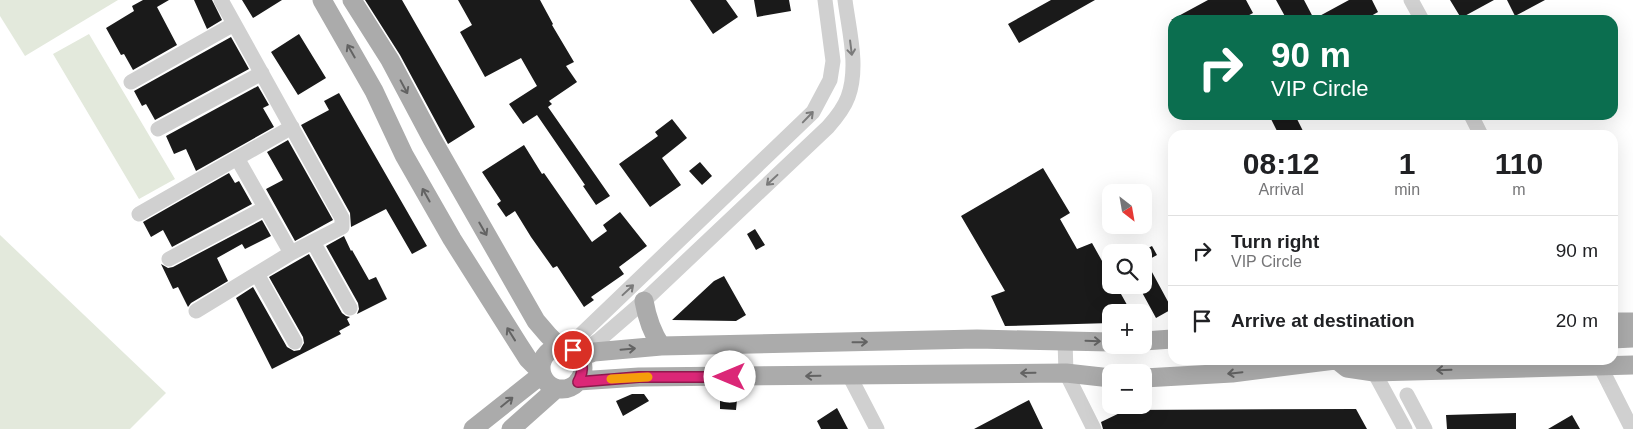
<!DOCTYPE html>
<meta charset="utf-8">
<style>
:root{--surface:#fff;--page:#f2f2f2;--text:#202124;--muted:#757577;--line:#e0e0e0}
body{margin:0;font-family:Helvetica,sans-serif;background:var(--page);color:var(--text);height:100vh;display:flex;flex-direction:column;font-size:19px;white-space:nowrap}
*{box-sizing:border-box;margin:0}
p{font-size:16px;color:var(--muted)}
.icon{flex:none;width:28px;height:28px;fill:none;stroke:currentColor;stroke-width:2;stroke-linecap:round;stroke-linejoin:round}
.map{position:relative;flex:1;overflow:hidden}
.panel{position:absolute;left:1168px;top:130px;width:450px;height:235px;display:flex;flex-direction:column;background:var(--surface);border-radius:15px;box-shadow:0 5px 20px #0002}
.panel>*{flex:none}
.guide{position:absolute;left:1168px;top:15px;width:450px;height:105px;border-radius:15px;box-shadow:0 5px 20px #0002;background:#0b6e4f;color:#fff;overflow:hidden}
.needle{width:32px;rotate:149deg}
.fabs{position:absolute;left:1102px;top:184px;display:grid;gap:10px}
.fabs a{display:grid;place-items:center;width:50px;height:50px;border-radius:10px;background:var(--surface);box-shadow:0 5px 20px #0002;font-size:25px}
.pin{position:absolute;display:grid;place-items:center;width:42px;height:42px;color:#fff;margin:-21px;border:2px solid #fff;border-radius:50%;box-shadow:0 1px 5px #0007}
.me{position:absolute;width:55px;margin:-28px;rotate:270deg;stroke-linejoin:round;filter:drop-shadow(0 0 4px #0008)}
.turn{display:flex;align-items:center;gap:18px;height:105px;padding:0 20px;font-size:22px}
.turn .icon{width:65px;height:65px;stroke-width:2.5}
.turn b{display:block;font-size:35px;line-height:42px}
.eta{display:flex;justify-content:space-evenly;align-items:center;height:85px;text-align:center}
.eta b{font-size:30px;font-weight:600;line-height:35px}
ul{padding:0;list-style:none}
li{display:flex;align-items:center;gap:15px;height:70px;padding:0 20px;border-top:1px solid var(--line)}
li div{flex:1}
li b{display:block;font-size:19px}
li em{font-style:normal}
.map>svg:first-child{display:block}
.green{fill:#e3e9dc}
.building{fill:#1a1a1a}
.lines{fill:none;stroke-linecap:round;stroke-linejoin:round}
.minor{stroke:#d0d0d0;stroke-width:15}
.major{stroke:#ababab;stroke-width:19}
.oneway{stroke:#7a7a7a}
.oneway2{stroke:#636363}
.route-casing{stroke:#8e194d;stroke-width:12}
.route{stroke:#db2777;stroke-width:9}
.slow{stroke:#f59e0b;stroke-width:9}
</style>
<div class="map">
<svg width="1633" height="429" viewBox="0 0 1633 429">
<rect width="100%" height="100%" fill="#fff"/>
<path class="green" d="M0,0H118L25,56L0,16Z
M89,34L175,179L139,199L53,54Z
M0,235L166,393L130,429H0Z"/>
<path class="building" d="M143,0H169L157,7L177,45L133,70L124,54L121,55L106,28L134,11L132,6Z
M194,0H212L222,20L207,29Z
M242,0H282L253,18Z
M365,0H402L475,127L448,144L400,55Z
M458,0H540L553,24L552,25L574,62L566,66L577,82L549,101L552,104L548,107L610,196L596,205L583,186L585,185L537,115L523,124L509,104L537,86L521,58L485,77L460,32L472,25Z
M690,0H726L738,17L713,34Z
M754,0H789L791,11L757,17Z
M1051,0H1095L1019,43L1008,24Z
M1208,0H1246L1253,13L1240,20H1171Z
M1276,0H1304L1314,19L1349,0H1372L1378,12L1364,20H1287Z
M1450,0H1494L1461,18Z
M1507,0H1545L1515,16Z
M299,34L326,78L298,95L271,52Z
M231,37L249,69L155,120L146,104L142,106L134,91Z
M258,86L269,105L263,108L274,127L196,171L186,149L174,154L166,136Z
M339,93L427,246L412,254L386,209L351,227L350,213L301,125L329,110L324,101Z
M1269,115H1295L1305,135H1279Z
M672,119L687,138L662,158L681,185L650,207L619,164L658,136L655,132Z
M288,140L333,220L295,241L266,189L283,180L267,152Z
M524,145L542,174L544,173L592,242L607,231L603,225L620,212L647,246L619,267L624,274L591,297L594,300L584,307L557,266L553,268L531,237L515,211L506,217L497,204L501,201L482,172Z
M700,162L712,176L702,185L689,171Z
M1043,168L1070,213L1060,219L1077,249L1092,243L1111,277V285H1116L1131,312H1111V323L1005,326L991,296L1005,291L961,216Z
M229,173L235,183L239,181L252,204L172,247L163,230L151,237L143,222Z
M262,220L271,236L245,249L242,244L217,258L228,281L191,303L188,307L178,287L173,289L161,264L168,268L173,267Z
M755,229L765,245L756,250L747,234Z
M344,236L351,251L352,250L369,280L376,277L387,299L357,314L359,309L358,303L326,246Z
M1152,246L1157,255L1146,261L1172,309L1156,318L1138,285H1144V250Z
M309,254L342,313L346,316L350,317L347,319L350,325L339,331L341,334L272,369L236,298L253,287L287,347L294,351L300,350L304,343L303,337L269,277Z
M724,276L746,315L736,321L672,320L714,281Z
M632,394H644L649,401L623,416L616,401Z
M720,399L737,400L736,410L720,409Z
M1029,400L1043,429H974Z
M837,408L848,429H821L817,421Z
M1356,409L1367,429H1103L1101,422L1126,410Z
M1516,413V429H1447L1446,415Z
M1572,415L1580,429H1548Z"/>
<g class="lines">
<path class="minor" d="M1411,0L1422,20
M131,82L234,24
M1471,115L1481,135
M158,129L262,73
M237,158L291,253
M139,214L292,127
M313,242L350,308
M169,259L265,208
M257,274L295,342
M196,311L291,253L342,227V218L221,0
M1065,340L1066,373L1094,429
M567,348L813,112L830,80L833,61L825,0
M579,354L599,340L644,301L828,127C836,118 844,108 848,97C859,67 849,31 845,0
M1597,360L1632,429
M1374,372L1405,429
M849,375L877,429
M1407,395L1425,429"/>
<path class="major" d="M322,0L374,91L404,155L452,239L519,345L528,359L541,372
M352,0L390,60L432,139L536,321L548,335L560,347
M644,301C647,318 651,331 661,346
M1612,322H1633
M1612,339L1633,338
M1144,341L1172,339
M541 368a21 21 0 1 1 42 0a21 21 0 1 1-42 0Z
M580,357L594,352L661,346L977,339L1111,342
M1337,360L1347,368L1374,372L1633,365
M1144,378L1232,373L1335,360
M578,381L639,377L1066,373L1111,378
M473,429L541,375
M511,429L556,389"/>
</g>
<defs><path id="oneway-shaft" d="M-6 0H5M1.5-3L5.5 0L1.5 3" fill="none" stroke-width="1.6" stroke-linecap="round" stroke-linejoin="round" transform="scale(1.25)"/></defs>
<g class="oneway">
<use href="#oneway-shaft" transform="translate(851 48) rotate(83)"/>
<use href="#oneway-shaft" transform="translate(808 117) rotate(-46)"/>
<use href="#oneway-shaft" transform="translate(772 180) rotate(137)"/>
<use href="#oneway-shaft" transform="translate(628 290) rotate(-43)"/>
</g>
<g class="oneway2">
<use href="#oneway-shaft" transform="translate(351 51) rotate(-120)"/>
<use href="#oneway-shaft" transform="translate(404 87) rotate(62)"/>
<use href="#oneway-shaft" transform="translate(426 195) rotate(-119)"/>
<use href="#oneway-shaft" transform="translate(483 229) rotate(60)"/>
<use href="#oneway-shaft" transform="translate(511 334) rotate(-122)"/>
<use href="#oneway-shaft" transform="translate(1093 341) rotate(2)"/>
<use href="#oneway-shaft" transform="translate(860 342) rotate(-1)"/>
<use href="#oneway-shaft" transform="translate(628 349) rotate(-5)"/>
<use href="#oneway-shaft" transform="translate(1444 370) rotate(178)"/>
<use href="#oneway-shaft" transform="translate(1028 373) rotate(179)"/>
<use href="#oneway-shaft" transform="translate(1235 373) rotate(174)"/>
<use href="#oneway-shaft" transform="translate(813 376) rotate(179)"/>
<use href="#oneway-shaft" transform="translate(507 402) rotate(-39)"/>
</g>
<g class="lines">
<g class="route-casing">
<path id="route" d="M573,350C583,360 585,369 578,382L639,377H730"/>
</g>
<use href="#route" class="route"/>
<path class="slow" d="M611,379L648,377"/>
</g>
</svg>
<div class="fabs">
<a><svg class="needle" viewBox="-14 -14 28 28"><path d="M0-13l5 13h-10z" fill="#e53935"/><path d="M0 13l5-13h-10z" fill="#757577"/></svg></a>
<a><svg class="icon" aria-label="search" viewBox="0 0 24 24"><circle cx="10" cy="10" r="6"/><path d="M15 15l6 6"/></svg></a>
<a>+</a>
<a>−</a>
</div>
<div class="pin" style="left:573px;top:350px;background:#d93025"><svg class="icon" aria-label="arrive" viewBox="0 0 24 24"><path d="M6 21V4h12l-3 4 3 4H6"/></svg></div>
<svg class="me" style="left:730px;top:377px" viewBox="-20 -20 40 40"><circle r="19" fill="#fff"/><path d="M0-13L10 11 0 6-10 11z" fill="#db2777"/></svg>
<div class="guide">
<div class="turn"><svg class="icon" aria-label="right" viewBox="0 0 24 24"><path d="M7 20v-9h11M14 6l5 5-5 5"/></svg><div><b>90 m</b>VIP Circle</div></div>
</div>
<section class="panel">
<div class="eta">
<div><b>08:12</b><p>Arrival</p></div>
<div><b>1</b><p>min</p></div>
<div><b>110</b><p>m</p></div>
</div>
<ul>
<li><svg class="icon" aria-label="right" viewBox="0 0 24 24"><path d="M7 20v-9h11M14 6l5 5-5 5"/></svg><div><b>Turn right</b><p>VIP Circle</p></div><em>90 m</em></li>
<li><svg class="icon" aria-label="arrive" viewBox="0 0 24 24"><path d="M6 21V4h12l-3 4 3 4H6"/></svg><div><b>Arrive at destination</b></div><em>20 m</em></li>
</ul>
</section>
</div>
